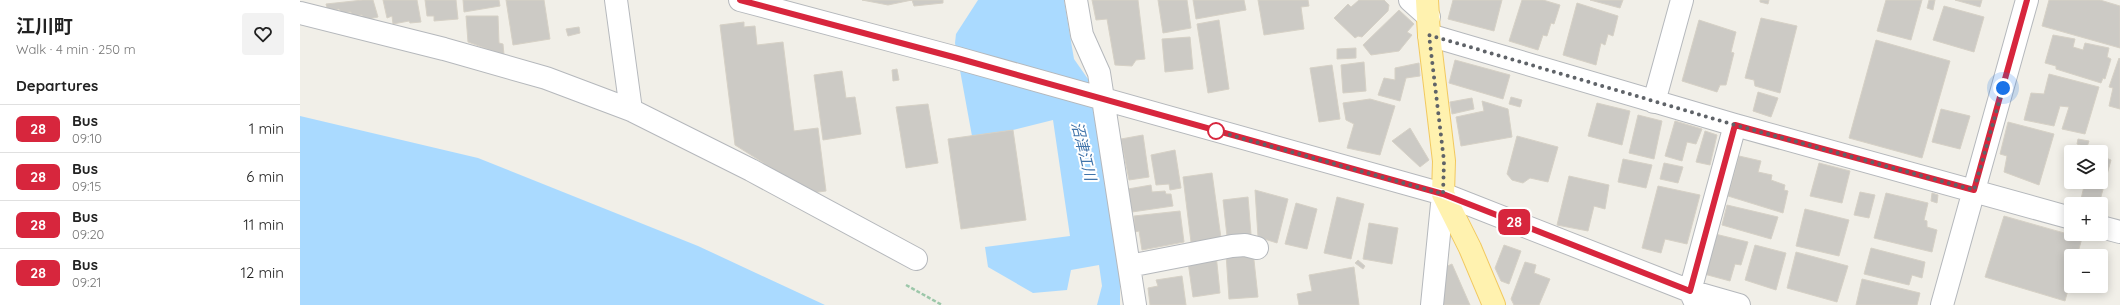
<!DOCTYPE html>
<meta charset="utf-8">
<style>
:root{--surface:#fff;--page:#f2f2f2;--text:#222;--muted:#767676;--line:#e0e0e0}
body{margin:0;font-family:Quicksand,"Noto Sans JP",sans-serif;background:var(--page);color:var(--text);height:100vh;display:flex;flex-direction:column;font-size:15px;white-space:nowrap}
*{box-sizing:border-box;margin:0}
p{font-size:13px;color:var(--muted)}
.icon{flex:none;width:22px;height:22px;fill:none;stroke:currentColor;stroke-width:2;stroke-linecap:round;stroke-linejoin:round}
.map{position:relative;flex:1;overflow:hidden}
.panel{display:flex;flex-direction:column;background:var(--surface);width:300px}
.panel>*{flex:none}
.badge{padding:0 8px;border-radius:6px;font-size:14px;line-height:26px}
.tools{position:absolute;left:1764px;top:145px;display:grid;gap:8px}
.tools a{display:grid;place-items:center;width:44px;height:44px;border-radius:4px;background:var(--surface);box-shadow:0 2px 10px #0003;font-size:20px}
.you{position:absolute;width:20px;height:20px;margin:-10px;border:3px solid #fff;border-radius:50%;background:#1a73e8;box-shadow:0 0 0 6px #1a73e833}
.map>.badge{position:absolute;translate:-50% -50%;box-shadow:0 0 0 2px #fff}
h2{padding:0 16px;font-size:15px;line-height:36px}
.round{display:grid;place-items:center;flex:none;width:42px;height:42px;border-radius:4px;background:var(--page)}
.headline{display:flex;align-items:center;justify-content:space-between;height:68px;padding:0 16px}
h1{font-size:19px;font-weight:700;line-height:30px}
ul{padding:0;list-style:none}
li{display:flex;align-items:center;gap:12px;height:48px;padding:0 16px;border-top:1px solid var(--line)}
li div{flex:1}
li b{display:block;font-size:15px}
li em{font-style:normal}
li .badge{min-width:44px;font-weight:700;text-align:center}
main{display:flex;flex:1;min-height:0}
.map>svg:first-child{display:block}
.water{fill:#aadaff}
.building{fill:#cccac5;stroke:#d6d1c6}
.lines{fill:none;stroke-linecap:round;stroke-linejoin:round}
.minor-casing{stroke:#b5b8bc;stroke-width:24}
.major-casing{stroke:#f2c960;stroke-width:24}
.path{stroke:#9cc7a9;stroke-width:2.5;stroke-dasharray:4 2;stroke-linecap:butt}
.minor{stroke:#fff;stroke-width:22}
.major{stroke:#fff2af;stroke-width:22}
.line-casing{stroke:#fff;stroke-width:9}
.line{stroke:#d7263d;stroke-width:6}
.walk{stroke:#5f6368;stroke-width:4;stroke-dasharray:0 7.2}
.stop-dot{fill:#fff;stroke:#d7263d;stroke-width:2}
.labels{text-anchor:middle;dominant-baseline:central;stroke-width:4;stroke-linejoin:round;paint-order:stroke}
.water-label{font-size:15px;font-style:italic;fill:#4174aa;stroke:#fff}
</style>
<main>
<section class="panel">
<div class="headline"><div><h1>江川町</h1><p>Walk · 4 min · 250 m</p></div><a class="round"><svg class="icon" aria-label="heart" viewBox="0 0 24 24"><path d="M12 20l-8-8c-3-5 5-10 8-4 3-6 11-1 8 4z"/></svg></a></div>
<h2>Departures</h2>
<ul>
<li><span class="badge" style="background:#d7263d;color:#fff">28</span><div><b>Bus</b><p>09:10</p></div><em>1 min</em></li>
<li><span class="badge" style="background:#d7263d;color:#fff">28</span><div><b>Bus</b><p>09:15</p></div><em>6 min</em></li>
<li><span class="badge" style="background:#d7263d;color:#fff">28</span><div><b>Bus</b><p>09:20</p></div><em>11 min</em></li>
<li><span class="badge" style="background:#d7263d;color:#fff">28</span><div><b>Bus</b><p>09:21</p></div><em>12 min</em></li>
</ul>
</section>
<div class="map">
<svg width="1820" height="305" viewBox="0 0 1820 305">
<rect width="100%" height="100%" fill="#f1efe8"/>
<path class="water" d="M678,0H764L774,59L788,79L797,124L820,279V305H797L802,286L799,265L771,270L767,290L733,293L688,267L685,247L770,236L753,120L713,130L672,136L655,43L656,34Z
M0,116L178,158L398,246L525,305H0Z"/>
<path class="building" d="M63,0H73L78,17L64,20L62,15L52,16L51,12L42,13L39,9L28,11L26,4Z
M83,0H117L121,22L110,23L109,21L93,24L92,16L87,18Z
M125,0H156L158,19L134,21V16H127Z
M163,0H199L200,6L164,12Z
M206,0H244L250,39L213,45Z
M562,0H643V3L614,6L612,0L588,5Z
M792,0H838L845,59L836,60L832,66L815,65L807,19L796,20Z
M858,0H887L891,28L863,33Z
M893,0H944L946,10L896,19Z
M958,0H1008L1009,6L1001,7L1004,29L964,35Z
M1059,0H1084L1089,5L1088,11L1062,37L1058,36L1055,38L1034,18L1048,4L1051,7Z
M1153,0H1202L1194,31L1148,19Z
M1222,0H1243L1260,5L1254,24L1251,23L1247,36L1243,35L1238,50L1209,41Z
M1290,0H1323L1320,8Z
M1460,0H1469L1468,4L1460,2Z
M1586,0H1622L1611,40L1577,31Z
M1629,0H1635L1633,10L1627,8Z
M1655,0H1682L1680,7Z
M1749,0H1800L1820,6V48L1742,26Z
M1277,3L1318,16L1313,36L1308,34L1305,45L1301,43L1296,65L1263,55Z
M1644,6L1684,17L1674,52L1633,40Z
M1099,10L1114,24L1107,32L1112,35L1099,51L1071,55L1063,45Z
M166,16H198L199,43L203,44L204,55L168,42Z
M1461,18L1497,26L1480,93L1455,86L1454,80L1445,78Z
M919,20L929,89L908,93L897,24Z
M1399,20L1436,32L1431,52L1434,53L1426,85H1420L1417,92L1382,81Z
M444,22V27L455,26L457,45L483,42L494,131L518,128L526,191L511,193L435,145L420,25Z
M279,27L280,33L268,36L266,29Z
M1753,35L1775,39L1773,47L1783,50L1785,43L1809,48L1807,57L1811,59L1805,79L1803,78L1801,83L1756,69V66L1745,63Z
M890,37L893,69L865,72L862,39Z
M1576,40L1650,61L1622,158L1549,138Z
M1056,48V58L1037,59V49Z
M1819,58L1820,59V109L1809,106L1813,88L1809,87Z
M1155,60L1210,75L1203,99L1149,83Z
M1064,62L1066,91L1043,93L1041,65Z
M1119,63L1120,76L1106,78L1100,101L1078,95L1084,78L1095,80V68Z
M1032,65L1040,119L1019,122L1010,68Z
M597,69L599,80L593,81L592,70Z
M542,71L546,98L555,97L561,134L523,140L514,75Z
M1749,74L1799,87L1785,134L1762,129L1769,107L1760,106L1754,126L1724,120L1731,93L1744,94Z
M1458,92L1478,98L1471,117L1453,111Z
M1211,97L1222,100L1220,107L1209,104Z
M1172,98L1174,109L1152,114L1150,102Z
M1070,99L1095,106L1080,155L1047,148L1054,124L1046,120L1043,103Z
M1182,101L1208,109L1212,137L1161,146L1156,117L1184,111Z
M1297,103L1330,111L1322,145L1288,136Z
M628,104L638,163L606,168L596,107Z
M1641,109L1670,116L1660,149L1632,142Z
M1338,115L1362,121L1354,159L1329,153Z
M1375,121L1402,129L1396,144L1387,142L1382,161L1365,156Z
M1708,122L1754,134L1739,185L1704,172L1707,156L1700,154Z
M1110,128L1129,160L1120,167L1092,141Z
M713,130L726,220L661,229L648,139Z
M1405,131L1417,135L1410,165L1396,162Z
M843,135L849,177L829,180L821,139Z
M1217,136L1258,147L1248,182L1230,178L1223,183L1212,180L1207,174Z
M1778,139L1789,141L1787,147L1777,144Z
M875,150L881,188L870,190L869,184L856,185L851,155Z
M1439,156L1461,161L1458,172L1472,175L1471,180L1485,185L1484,190L1488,191L1483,213L1428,196Z
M1801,156L1811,160L1799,204H1795L1781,199L1785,182H1801Z
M1323,159L1352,165L1346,188L1318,182Z
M1364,163L1383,167L1378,183L1360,179Z
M1519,163L1550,171L1542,203L1510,196Z
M912,173L921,238L891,242L883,177Z
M1269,176L1309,185L1305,209L1294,206L1288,231L1257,225Z
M851,185L852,192L865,191L866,194H871L873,206L832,212L828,189Z
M1358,186L1400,195L1387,244L1365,239L1361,253L1342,248Z
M955,190L988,199L977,243L958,237Z
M1560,192L1575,195L1569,218L1554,215Z
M1586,193L1628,203L1624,220L1627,221V227L1637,230L1632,252L1574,238Z
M1632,193L1638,195L1637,203L1631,201Z
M948,197L951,234L927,236L923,200Z
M1037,197L1064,204L1051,259L1024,253Z
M996,203L1017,209L1007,249L985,244Z
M1427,205L1478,217L1471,239L1422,225Z
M1505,209L1549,220L1539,256L1496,246Z
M880,211L884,242L842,250L839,231L835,232L834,216Z
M1704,216L1782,238L1777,256H1771V279L1765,301L1685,277Z
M1069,223L1098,228L1092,264L1063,259Z
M1415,234L1448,242L1441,265L1435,264L1430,281L1404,274Z
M1204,245L1221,251L1209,284L1201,281L1195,268Z
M1455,245L1486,253L1476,290L1445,280Z
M1571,248L1625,262L1622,278L1612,275L1609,285L1564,274Z
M953,251L958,297L929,299L926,254Z
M1496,252L1548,266L1537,302L1487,288Z
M916,254L920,293L893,297L888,262Z
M1058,260L1065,266L1063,269L1055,263Z
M1225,262L1236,265L1234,273L1250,279L1239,305H1214L1211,299Z
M1152,264L1170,305H1141L1143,268Z
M1054,267L1059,305H999L997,294L1012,291L1009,275Z
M882,276L886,305H850L848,288L858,286L856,280Z
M1562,279L1620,293L1617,305H1556Z"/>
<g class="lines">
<g class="minor-casing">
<path id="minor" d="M316,0L331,110
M440,0L657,58L1143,194L1390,291L1439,305
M776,0L782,35L799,73L835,305
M1110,0L1129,17
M0,13L144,49L246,78L331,110L451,170L616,259
M1129,35L1435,125L1771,218
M1354,102L1382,0
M1801,227L1820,232
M829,266L932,246L945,245L957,248
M1396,304L1390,291L1435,125
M1132,305L1143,194
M1642,305L1727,0"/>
</g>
<g class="major-casing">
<path id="major" d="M1127,0L1129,35L1144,161L1143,194L1170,248L1194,305"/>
</g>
<path class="path" d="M606,285L642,305"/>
<use href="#minor" class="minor"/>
<use href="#major" class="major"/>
</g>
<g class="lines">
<g class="line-casing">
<path id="line" d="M440,0L657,58L1143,194L1390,291L1435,125L1674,190L1727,0"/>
</g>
<use href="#line" class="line"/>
<path class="walk" d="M916,131L1143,194L1144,161L1129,35L1435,125L1674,190L1703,88"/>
</g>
<circle class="stop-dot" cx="916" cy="131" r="8"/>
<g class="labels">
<g class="water-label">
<text transform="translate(784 151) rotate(76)">沼津江川</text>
</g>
</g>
</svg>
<div class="tools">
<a><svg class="icon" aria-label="layers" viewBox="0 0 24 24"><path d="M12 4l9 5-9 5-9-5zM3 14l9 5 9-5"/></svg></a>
<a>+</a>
<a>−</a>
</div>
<div class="you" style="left:1703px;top:88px"></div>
<b class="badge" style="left:1214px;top:222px;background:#d7263d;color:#fff">28</b>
</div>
</main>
